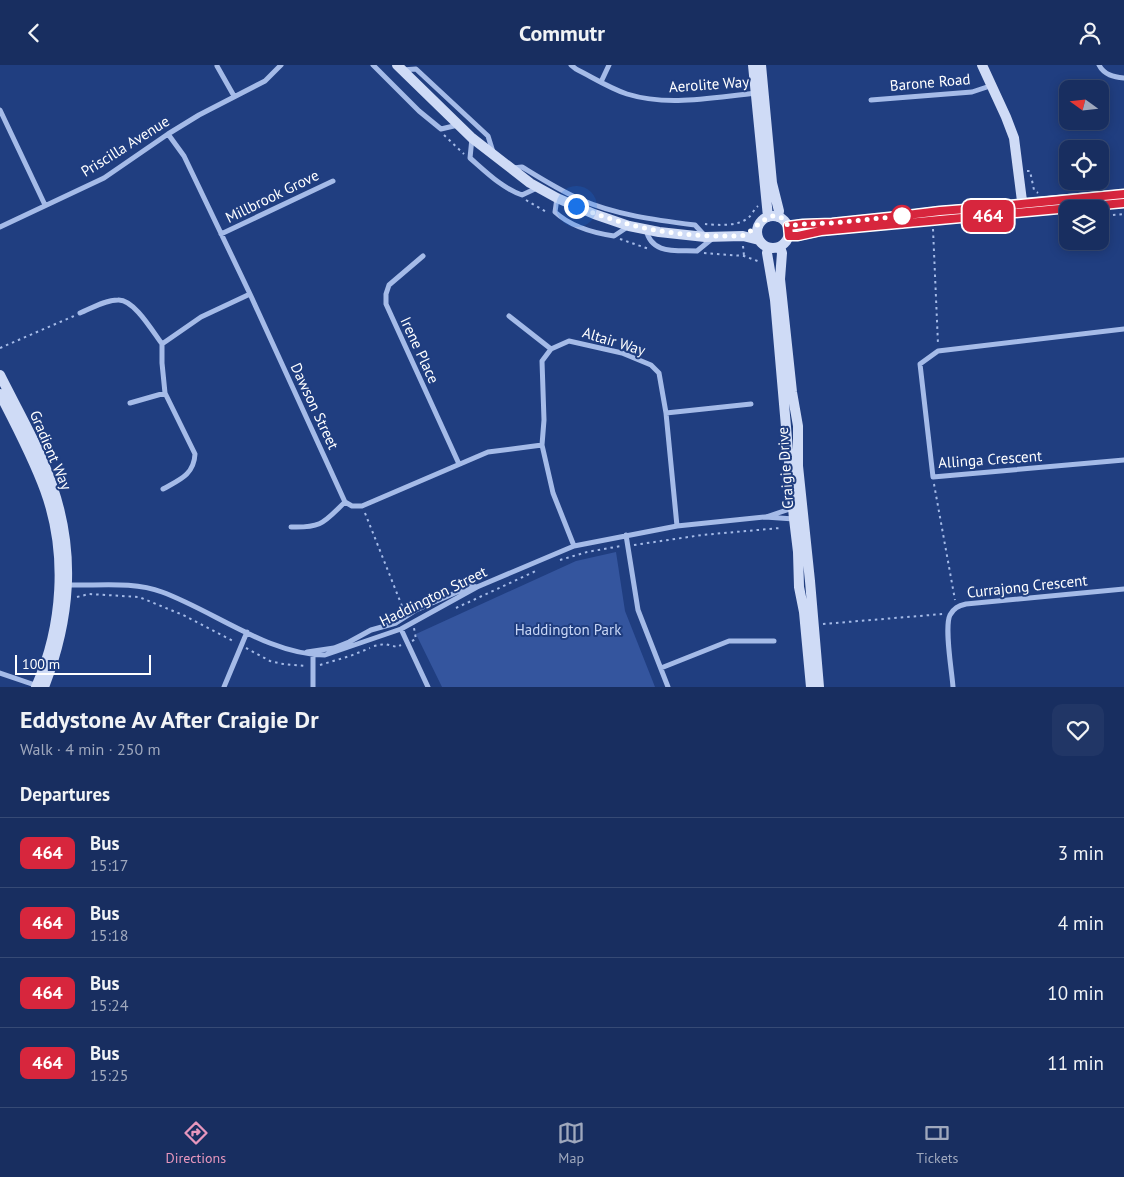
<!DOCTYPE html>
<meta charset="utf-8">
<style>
:root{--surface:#182e60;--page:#213666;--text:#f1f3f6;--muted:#9fa8bd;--line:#364a75;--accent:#e797bd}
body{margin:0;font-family:"PT Sans",sans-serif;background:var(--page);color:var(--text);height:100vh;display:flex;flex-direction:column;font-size:19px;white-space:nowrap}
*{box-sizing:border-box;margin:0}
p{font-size:16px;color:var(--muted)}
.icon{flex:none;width:28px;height:28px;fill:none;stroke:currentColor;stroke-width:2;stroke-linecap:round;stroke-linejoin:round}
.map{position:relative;height:622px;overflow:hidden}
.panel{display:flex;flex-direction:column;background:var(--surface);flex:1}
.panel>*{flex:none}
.badge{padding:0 10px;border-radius:8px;font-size:18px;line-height:32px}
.needle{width:32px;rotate:285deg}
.controls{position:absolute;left:1059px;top:15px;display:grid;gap:10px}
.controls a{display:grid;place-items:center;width:50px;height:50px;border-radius:10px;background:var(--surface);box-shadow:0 2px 12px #0003,0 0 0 1px var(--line);font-size:25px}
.scale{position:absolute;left:15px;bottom:12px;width:136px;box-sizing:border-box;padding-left:5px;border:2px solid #fff;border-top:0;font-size:14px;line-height:18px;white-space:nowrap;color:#fff;-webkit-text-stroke:4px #203e80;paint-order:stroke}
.you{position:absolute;width:25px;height:25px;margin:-12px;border:4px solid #fff;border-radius:50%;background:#1a73e8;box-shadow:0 0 0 8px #1a73e833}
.map>.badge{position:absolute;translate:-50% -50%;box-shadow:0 0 0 2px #fff}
h2{padding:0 20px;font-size:19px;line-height:45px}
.round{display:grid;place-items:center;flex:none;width:52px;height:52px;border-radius:10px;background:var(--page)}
.summary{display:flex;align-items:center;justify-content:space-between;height:85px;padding:0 20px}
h1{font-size:24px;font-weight:800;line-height:38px}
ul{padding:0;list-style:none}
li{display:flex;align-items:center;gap:15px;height:70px;padding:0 20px;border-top:1px solid var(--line)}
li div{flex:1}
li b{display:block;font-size:19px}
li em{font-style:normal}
li .badge{min-width:55px;font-weight:700;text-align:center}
header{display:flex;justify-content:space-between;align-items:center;height:65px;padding:0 20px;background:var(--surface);font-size:22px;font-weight:800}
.dock{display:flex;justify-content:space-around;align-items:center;height:70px;border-top:1px solid var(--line);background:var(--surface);font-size:14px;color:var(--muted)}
.dock a{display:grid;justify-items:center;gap:2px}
.dock .on{color:var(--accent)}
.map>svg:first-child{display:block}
.green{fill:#34559e}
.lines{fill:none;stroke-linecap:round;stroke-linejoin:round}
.path{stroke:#a5bbe8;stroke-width:2;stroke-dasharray:2.5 4;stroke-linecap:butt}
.street{stroke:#a5bbe8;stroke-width:5}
.secondary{stroke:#cfdbf6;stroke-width:10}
.line-casing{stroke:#fff;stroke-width:11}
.line{stroke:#d7263d;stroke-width:8}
.walk{stroke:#fff;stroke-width:5;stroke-dasharray:0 9}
.stop-dot{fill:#fff;stroke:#d7263d;stroke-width:2.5}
.labels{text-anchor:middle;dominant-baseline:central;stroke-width:4;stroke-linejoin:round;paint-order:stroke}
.street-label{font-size:15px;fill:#fff;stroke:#203e80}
.park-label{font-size:15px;fill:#c9d7f6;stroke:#203e80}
</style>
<header><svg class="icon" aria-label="back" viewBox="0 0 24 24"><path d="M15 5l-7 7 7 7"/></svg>Commutr<svg class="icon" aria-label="person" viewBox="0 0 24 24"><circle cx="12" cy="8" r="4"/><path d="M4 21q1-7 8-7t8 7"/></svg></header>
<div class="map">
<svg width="1124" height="622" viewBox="0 0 1124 622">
<rect width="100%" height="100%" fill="#203e80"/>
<path class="green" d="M616,487L625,546L655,622H442L416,569L576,496Z"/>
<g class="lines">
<path class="path" d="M444,70L464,89
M1027,106H1030L1034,125L1038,128
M526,135L548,148
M1100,151L1124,149
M705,159C717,160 737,162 748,153C752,150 754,144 758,141
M933,164L938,279
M620,174L649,184
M743,181L744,191
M704,188L744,191L760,197
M0,283L74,251
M934,419L955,535
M365,448L404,546
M634,480L702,470L780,463
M560,495L587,487L621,481
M77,532L89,529L139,532L183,550L235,577
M456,543L538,505
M823,559L943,549
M412,576L416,574L414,563
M374,581L385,579L397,582L401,580
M246,583L270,596L283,599L305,601
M320,600L350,591L370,583"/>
<path class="street" d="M373,0L419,46L441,64L458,60
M571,0L576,4C592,12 609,23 627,29C669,42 714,32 757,28
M1099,0C1104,10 1114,12 1124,13
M217,1L234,31
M402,5L416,4L488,71L493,87
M601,17L609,0
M871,35L972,27L990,21
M0,45L45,140
M168,69L184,91L250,229L345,437L352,441H362L488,387L542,380
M472,73L470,93C486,107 502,123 522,130L537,123
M513,103L522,102C540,113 559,125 579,134C616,150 655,155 695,160L705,171
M557,133L555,147C570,161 594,168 614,171L629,161
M0,162L104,113L168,69L199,50L265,16L281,0
M646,164C651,190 676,185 697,186L713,173
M221,169L333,116
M423,191L389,220L386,229V239L459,399
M80,248C92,243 105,235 118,235C134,234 153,267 162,279
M509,251L551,284
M1124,264L938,286L920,299L933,412L1124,395
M130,338L165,328
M666,348L751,339
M163,424C179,415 194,410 195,389L165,328L162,298V279L201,252L250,229
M766,452L793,443
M291,462C323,463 324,457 345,437
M626,470L638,545L668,622
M574,481L553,428L542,380L544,355L542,296L551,284L569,276L622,288L651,300L659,308L666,348L677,461
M67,520C98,521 133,516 162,527C214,546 269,590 325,590L401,564L477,522L574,481L677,461L765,452L794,454
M401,564L428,622
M307,587L334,583L349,577L371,565L396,558L416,545L471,521L477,522
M661,603L729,576H774
M0,608L38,621
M224,622L247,567
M313,622V590
M953,622C952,607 944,562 950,550C954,543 958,541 966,539L1124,524"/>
<path class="secondary" d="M397,0L472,73L530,118L557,133L594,149L629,161L659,167L705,172L743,171L759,175
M753,0L768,152
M761,0L772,118L779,146L778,152
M982,0L1006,52L1014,73L1023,144
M757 167a16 16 0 1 1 32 0a16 16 0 1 1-32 0Z
M788,161L803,159L832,158L899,151L940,146L991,142L1022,138L1124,129
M789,171H797L821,166L932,155L1124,138
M780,182L782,188L780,214L792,327L798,361V401L810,516L819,622
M768,183L767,188L775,235L794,454L798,487L799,522L804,547L811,622
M0,310C18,346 39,382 52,420C76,489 70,555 44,622
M0,329C16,360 33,392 45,425C68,488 63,562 36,622"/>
</g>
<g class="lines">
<g class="line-casing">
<path id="line" d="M1124,129L991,142L940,146L899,151L832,158L803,159L788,161L789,171H798L821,166L1124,138"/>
</g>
<use href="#line" class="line"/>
<path class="walk" d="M576,141C628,163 677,172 733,171C737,171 741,171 745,170C758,162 775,137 788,161L803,159L832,158L902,151"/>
</g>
<circle class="stop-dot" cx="902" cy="151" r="10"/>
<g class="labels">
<g class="street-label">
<text transform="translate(930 17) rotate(-5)">Barone Road</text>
<text transform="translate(709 19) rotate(-4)">Aerolite Way</text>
<text transform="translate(125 81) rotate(-32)">Priscilla Avenue</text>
<text transform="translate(272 131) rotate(-26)">Millbrook Grove</text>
<text transform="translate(614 276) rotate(17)">Altair Way</text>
<text transform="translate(420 285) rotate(65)">Irene Place</text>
<text transform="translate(315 341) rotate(65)">Dawson Street</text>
<text transform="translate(51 385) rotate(67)">Gradient Way</text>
<text transform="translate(990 394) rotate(-4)">Allinga Crescent</text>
<text transform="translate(785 403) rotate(-94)">Craigie Drive</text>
<text transform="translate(1027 521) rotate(-6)">Currajong Crescent</text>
<text transform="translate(433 531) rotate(-26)">Haddington Street</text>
</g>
<g class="park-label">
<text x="568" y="564">Haddington Park</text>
</g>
</g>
</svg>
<div class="controls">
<a><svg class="needle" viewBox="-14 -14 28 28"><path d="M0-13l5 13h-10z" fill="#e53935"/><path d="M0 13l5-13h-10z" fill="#9fa8bd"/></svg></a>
<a><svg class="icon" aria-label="locate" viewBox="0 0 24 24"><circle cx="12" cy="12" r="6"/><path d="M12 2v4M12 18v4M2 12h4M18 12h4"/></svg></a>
<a><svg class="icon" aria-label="layers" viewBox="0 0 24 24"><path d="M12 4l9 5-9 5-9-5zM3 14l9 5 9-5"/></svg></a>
</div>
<div class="scale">100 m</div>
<div class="you" style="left:576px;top:141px"></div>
<b class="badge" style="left:988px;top:151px;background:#d7263d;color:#fff">464</b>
</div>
<section class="panel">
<div class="summary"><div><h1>Eddystone Av After Craigie Dr</h1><p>Walk · 4 min · 250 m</p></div><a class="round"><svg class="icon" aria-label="heart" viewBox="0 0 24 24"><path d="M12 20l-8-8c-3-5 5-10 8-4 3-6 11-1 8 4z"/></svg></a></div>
<h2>Departures</h2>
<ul>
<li><span class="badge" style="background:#d7263d;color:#fff">464</span><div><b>Bus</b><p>15:17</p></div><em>3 min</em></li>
<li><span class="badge" style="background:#d7263d;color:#fff">464</span><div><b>Bus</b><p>15:18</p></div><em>4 min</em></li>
<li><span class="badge" style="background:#d7263d;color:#fff">464</span><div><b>Bus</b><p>15:24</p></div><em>10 min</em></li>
<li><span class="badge" style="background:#d7263d;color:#fff">464</span><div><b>Bus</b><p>15:25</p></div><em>11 min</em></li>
</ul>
</section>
<nav class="dock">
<a class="on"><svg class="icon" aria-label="directions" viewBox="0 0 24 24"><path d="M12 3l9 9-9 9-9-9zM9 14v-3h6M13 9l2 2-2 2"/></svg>Directions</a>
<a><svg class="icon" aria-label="map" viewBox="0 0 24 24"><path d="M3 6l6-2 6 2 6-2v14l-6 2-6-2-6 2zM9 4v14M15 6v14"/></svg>Map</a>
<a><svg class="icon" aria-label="tickets" viewBox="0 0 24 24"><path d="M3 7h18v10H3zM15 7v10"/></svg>Tickets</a>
</nav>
